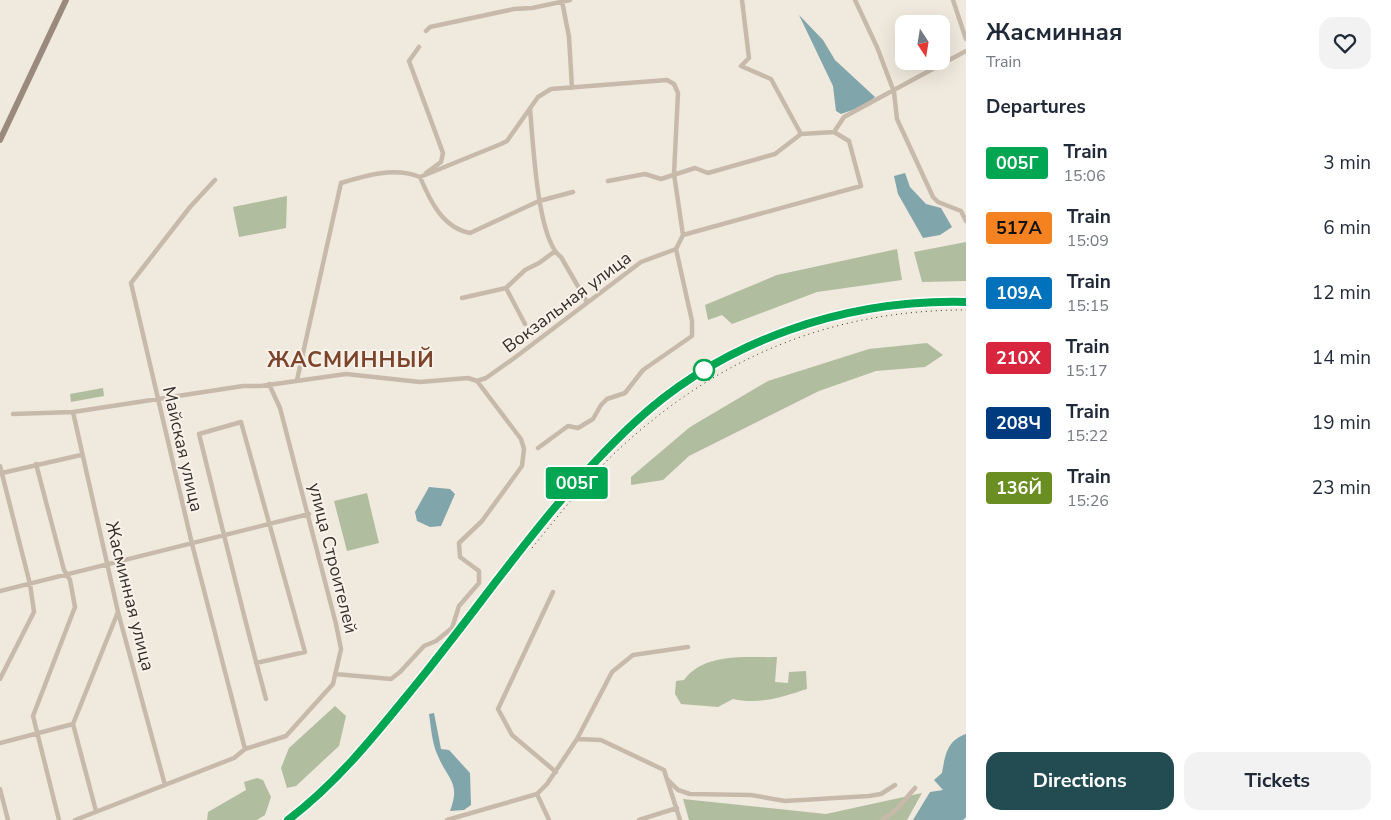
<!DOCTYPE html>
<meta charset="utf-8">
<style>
:root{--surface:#fff;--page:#f2f2f3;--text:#1f2937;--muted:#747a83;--accent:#234c52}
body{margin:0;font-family:"Nunito Sans",sans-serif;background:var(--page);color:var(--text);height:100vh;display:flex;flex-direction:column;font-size:19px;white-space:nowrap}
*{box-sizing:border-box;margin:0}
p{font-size:16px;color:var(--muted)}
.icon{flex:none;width:28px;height:28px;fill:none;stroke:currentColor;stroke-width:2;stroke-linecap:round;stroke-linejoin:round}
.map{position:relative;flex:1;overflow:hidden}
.panel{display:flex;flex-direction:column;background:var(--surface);width:425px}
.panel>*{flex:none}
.badge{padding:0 10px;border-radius:4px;font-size:18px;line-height:32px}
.needle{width:32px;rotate:168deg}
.buttons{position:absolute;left:895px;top:15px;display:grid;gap:10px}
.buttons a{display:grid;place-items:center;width:55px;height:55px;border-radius:10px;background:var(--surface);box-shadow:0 5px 20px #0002;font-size:25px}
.map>.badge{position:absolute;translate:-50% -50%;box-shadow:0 0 0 2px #fff}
h2{padding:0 20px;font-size:19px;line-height:45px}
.round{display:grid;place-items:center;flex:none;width:52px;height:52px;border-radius:15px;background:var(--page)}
.overview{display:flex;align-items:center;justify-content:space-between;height:85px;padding:0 20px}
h1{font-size:24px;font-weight:700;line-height:38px}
.cta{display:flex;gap:10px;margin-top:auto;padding:10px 20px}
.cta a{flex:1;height:58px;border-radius:15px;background:var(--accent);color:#fff;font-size:20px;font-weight:700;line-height:58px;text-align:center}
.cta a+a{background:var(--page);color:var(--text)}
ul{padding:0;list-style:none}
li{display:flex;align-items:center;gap:15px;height:65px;padding:0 20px}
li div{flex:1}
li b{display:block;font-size:19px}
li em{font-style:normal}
li .badge{min-width:55px;font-weight:700;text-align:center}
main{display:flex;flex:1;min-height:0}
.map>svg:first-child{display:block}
.green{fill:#b1bd9f}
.water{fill:#80a5aa}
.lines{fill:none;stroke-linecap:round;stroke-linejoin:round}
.street{stroke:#c7baab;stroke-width:4.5}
.secondary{stroke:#9a897d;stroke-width:6}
.rail{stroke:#352e29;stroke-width:1;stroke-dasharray:1 4;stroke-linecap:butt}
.line-casing{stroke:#fff;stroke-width:11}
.line{stroke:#00a651;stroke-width:8}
.stop-dot{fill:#fff;stroke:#00a651;stroke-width:2.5}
.labels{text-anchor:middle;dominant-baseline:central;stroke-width:4;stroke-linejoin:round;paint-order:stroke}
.street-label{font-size:18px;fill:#352e29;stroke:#f8f2ea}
.district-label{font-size:22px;font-weight:bold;letter-spacing:1px;fill:#7c442b;stroke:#f8f2ea}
</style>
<main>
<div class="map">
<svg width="966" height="820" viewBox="0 0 966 820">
<rect width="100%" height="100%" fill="#f0e9de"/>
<path class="green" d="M287,196L286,228L239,237L233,207Z
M966,242V281L922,282L914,252Z
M897,249L902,280L817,292L732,324L722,315L708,320L705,305L777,275Z
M927,343L943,355L925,367L876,371L819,391L689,456L663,480L631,485V477L690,427L768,381L869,349Z
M103,388L104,396L71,402L70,394Z
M367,493L379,543L347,551L334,501Z
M777,657L775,682L788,683L789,672L806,671L807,689C782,697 759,705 733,699L718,707L681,704L675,694L676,681L684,680C705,652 746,658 777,657Z
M335,706L346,716L339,746L296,786L287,788L281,768L289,748Z
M257,778L263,780L271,797L265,815L257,820H207L208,812L246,790L244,782Z
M922,793L907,820H689L683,799L826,814Z"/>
<path class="water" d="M799,15L823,40L835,60L875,97L864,106L841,114L836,111L833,86Z
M905,173L910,187L926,204L941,208L952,227L940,235L923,238L898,194L894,176Z
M429,487L450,489L455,494L441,526L430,527L417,521L415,512Z
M434,713L441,749L449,750L470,773L471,805L464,810L450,811C461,783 448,780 438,756C432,744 431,727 429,714Z
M966,734V817L963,820H913L930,792L943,790L934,780L942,773C945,756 947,740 966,734Z"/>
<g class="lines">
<path class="street" d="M742,0L749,58L741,66L771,79L801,134
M855,0L877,47L894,92L897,119L933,197L938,202L961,211L966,221
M953,0L966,39
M562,1L569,37L572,88
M426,31L430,27L514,9L532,8L570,0
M419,47L409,61L443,153L441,162L426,173
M530,109C533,140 537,241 561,257L587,302
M834,132L844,117L966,51
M420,177C430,201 443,228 470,233L539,201L573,192
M215,180L190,207L131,283L192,544L245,749
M608,181L645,174L661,179L695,168L708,173L775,154L801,134
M683,235L861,186L849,141L834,132L801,134
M506,288L525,324
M462,298L506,288L525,270L539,263L554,252
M297,380L341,183C367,175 394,167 420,177L501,144L507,141L538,97L551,89L667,80L674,84L678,93L674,174L683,235L676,249L692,321V336L643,370L625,393L607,399L601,405L593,419L578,428L568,426L538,448
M477,381L486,378L513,359L641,262L676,249
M73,412L118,612L165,785
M13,414L73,412L243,386H261L346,374L420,382L468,378L477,381
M36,464L64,570L70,580L75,607L33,716L59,820
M0,466L30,584L34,612L0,679
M2,473L81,455
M0,591L309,514
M553,592L498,709L512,735L556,772
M256,663L305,652L241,422L199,434C221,522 242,611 266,699
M335,674L391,679L400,672L424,646L436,641L452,628L459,606L479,583V571L460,557L459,543L482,521L522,466L524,449L521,439L477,381
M577,739L601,740L664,770L680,820
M0,743L73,724
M667,779L678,790L690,794L751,795L785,801L869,796L881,794L895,785
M0,789L8,820
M537,794L549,820
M96,811L73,724L118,612
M75,820L234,758L245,749L286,736L333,684L341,649L336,624L280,408L269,384
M447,820L537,794L547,784L577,739L612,672L633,655L688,647
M639,820L677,808
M882,820L897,809L915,788"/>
<path class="secondary" d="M0,140L66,0"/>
<path class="rail" d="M532,548C559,515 586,480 617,451C716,358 830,310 966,310
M288,820C340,781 379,730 419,681C489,594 552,499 634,423C723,340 845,299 966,302"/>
</g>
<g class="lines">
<g class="line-casing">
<path id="line" d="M288,820C337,783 375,735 414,687C486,599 550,501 634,423C723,340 846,299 966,302"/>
</g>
<use href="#line" class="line"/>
</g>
<circle class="stop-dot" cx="704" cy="370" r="10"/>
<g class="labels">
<g class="street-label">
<text transform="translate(567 302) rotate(-37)">Вокзальная улица</text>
<text transform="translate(183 449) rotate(77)">Майская улица</text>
<text transform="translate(333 558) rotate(76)">улица Строителей</text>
<text transform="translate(130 596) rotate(76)">Жасминная улица</text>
</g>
<g class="district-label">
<text x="351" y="360">ЖАСМИННЫЙ</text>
</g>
</g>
</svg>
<div class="buttons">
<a><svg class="needle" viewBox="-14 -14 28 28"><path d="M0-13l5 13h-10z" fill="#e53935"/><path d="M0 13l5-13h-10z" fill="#747a83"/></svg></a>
</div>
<b class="badge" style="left:577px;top:483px;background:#00a651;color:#fff">005Г</b>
</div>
<section class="panel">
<div class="overview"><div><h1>Жасминная</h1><p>Train</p></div><a class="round"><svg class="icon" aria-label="heart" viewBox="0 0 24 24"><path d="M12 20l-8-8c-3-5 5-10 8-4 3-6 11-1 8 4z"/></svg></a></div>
<h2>Departures</h2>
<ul>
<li><span class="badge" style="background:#00a651;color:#fff">005Г</span><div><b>Train</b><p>15:06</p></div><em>3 min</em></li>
<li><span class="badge" style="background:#f58220;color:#111">517А</span><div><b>Train</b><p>15:09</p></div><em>6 min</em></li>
<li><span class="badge" style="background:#0072bc;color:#fff">109А</span><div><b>Train</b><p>15:15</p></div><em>12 min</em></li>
<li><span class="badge" style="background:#d7263d;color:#fff">210Х</span><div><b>Train</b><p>15:17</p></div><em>14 min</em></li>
<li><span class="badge" style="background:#003b80;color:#fff">208Ч</span><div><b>Train</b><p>15:22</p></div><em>19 min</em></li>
<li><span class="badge" style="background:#6b8e23;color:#fff">136Й</span><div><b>Train</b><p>15:26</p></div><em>23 min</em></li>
</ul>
<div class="cta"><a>Directions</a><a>Tickets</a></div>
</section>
</main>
